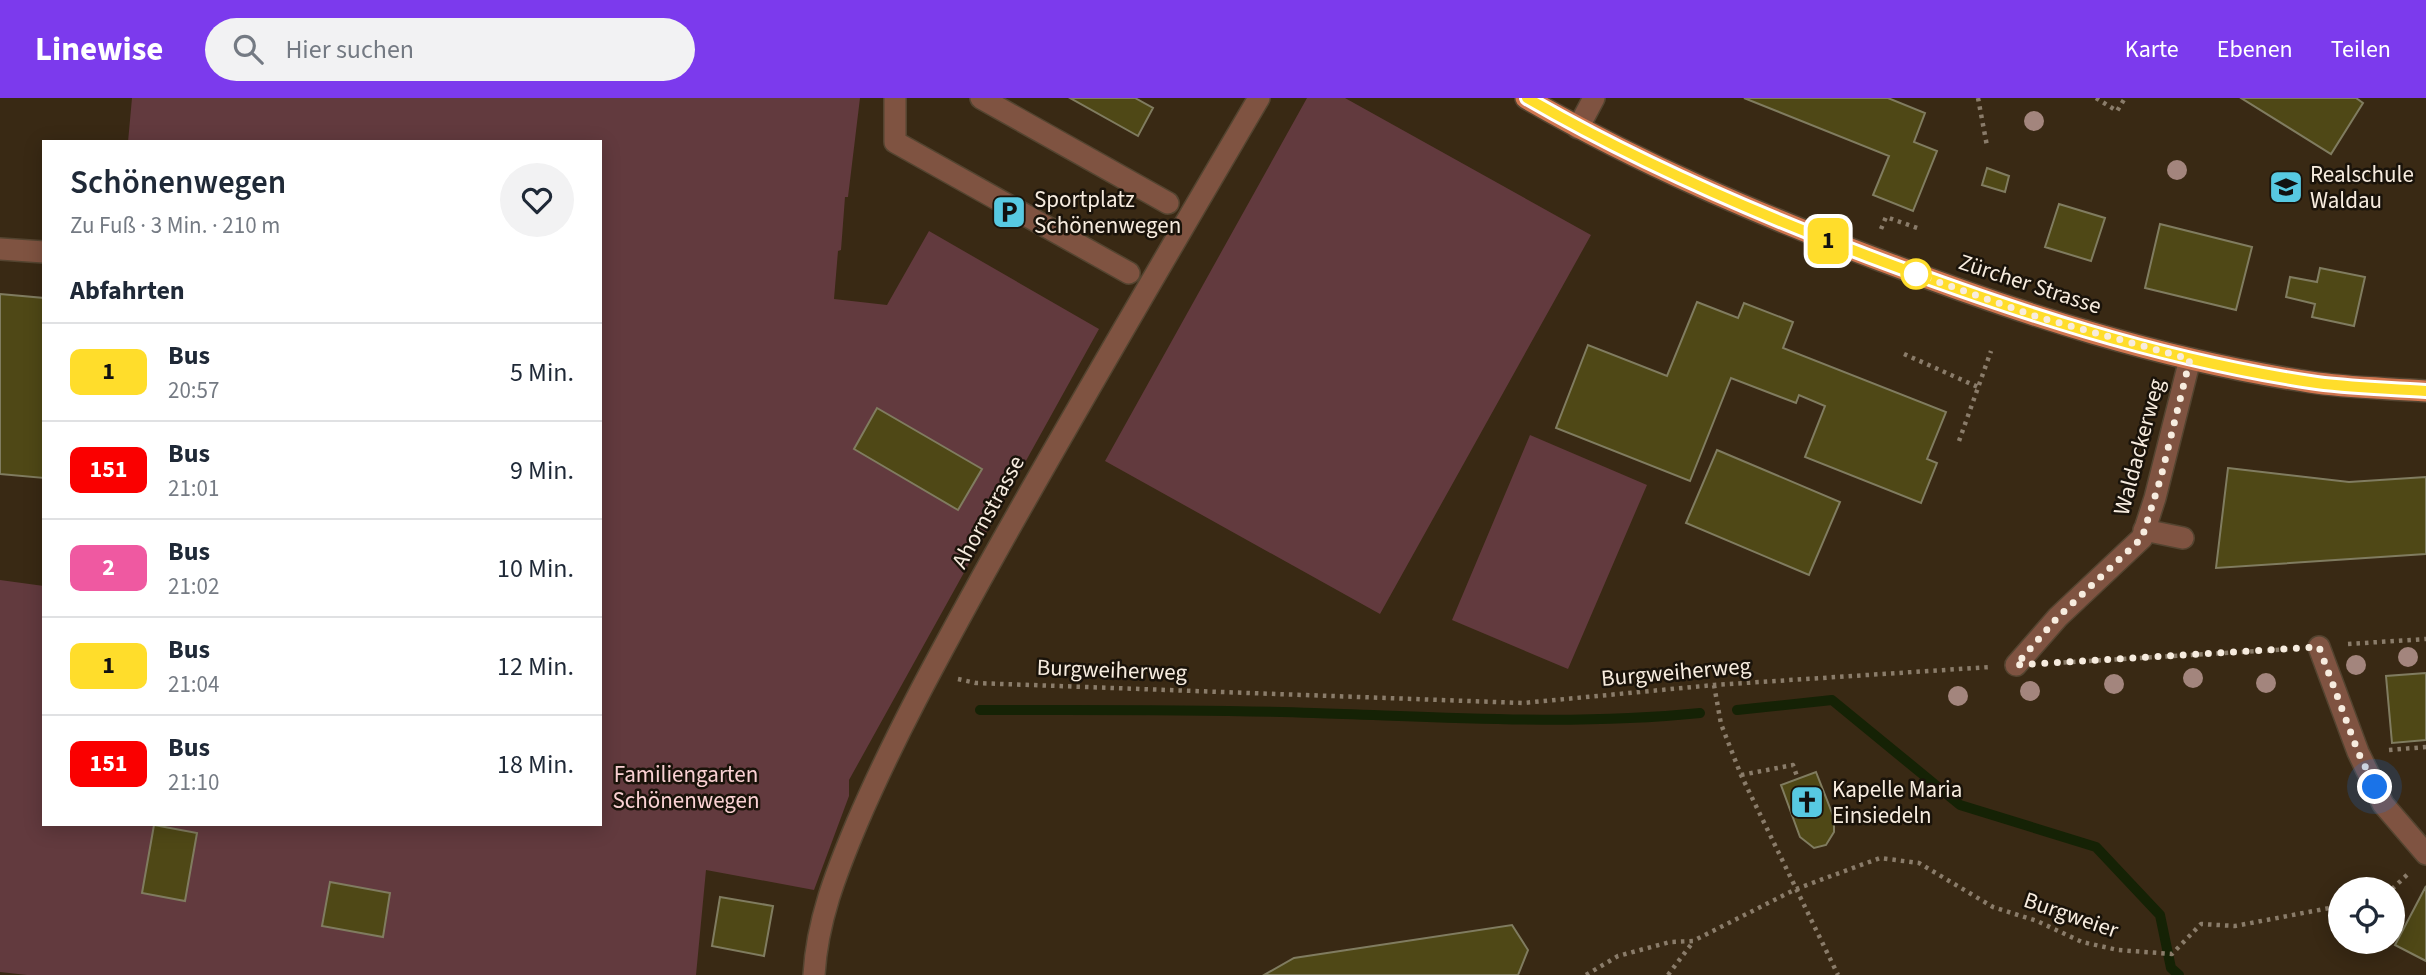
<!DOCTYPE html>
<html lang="de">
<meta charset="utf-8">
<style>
:root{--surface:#fff;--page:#f2f2f3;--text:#1f2937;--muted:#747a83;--line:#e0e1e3;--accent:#7c3aed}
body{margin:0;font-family:"Source Sans 3",sans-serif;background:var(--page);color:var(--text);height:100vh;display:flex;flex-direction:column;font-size:26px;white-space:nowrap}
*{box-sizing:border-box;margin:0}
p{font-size:23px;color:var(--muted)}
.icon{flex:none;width:38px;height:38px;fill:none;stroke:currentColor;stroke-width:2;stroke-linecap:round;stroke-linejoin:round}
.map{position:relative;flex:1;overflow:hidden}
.details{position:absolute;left:42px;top:42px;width:560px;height:686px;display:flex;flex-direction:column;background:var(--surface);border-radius:0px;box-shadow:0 4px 18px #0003}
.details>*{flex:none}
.badge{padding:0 14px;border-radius:10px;font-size:24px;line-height:46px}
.buttons{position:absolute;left:2328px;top:779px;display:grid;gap:14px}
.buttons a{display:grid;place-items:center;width:77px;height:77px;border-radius:50%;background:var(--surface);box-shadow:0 4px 18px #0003;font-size:35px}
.you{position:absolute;width:35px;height:35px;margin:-18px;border:5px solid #fff;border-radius:50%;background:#1a73e8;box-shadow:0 0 0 10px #1a73e833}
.map>.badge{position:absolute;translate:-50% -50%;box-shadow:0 0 0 4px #fff}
h2{padding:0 28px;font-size:26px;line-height:63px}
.round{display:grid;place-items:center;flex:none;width:74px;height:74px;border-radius:37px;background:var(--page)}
.head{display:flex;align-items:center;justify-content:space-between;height:119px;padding:0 28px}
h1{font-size:33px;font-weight:600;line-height:52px}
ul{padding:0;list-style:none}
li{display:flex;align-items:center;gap:21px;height:98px;padding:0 28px;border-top:2px solid var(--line)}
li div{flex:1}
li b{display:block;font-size:26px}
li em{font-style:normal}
li .badge{min-width:77px;font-weight:700;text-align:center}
header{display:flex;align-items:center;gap:42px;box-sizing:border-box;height:98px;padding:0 35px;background:var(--accent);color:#fff}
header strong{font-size:33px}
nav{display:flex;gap:38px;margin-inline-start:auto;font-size:24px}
.search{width:490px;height:63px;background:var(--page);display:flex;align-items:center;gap:18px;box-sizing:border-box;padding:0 24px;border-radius:38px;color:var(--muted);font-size:26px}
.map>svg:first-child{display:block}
.green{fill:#623a3e}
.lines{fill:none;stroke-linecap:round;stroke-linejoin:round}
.stream{stroke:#152205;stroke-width:10}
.building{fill:#4f4816;stroke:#807c60;stroke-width:2}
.minor-casing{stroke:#544430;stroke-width:24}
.major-casing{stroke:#544430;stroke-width:24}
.path{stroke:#8a7c6a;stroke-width:4.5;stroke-dasharray:3.5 5;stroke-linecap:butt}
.minor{stroke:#7f5341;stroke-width:21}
.major{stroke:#d07650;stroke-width:21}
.tree{fill:#a3857d}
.line-casing{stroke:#fff;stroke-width:16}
.line{stroke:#ffdd2b;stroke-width:10}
.walk{stroke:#f7ecdf;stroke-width:7;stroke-dasharray:0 12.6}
.stop-dot{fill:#fff;stroke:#ffdd2b;stroke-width:3.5}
.labels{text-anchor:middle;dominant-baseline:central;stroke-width:5;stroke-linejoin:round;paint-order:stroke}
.poi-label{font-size:23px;fill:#f7ecdf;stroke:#1a130a;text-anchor:start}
.street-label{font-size:23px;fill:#f7ecdf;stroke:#1a130a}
.park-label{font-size:23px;fill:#fad1d3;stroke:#1a130a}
</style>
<header>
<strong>Linewise</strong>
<div class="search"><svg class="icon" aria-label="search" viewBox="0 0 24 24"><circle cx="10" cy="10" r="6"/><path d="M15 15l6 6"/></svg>Hier suchen</div>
<nav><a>Karte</a><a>Ebenen</a><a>Teilen</a></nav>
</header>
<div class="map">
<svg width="2426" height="877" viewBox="0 0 2426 877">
<rect width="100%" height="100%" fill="#392914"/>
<path class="green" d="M132,0H860L848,99H845L841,152L838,153L834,201L887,207L929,133L1099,231L849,682V698L814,792L706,772L696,877H27L0,874V482L44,488V726H600V44H128Z
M1307,0H1345L1591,137L1380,516L1105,363Z
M1530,337L1647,387L1568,571L1452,522Z"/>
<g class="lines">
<path class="stream" d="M980,612C1091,612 1203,611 1314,615C1442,619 1572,628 1700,615
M1737,612L1832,602L1960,707L2096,749L2160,817L2171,870L2179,877"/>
</g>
<path class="building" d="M1070,0H1135L1153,10L1138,38Z
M1744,0H1888L1925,15L1914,44L1937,53L1913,113L1873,97L1889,58Z
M2241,0H2356L2363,5L2331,56Z
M1987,70L2009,78L2005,94L1982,87Z
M2059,106L2105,120L2091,163L2045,149Z
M2160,126L2252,149L2236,212L2145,190Z
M2320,170L2365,179L2354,228L2312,219L2315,206L2286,199L2290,179L2317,184Z
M0,196L44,200V380L0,376Z
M1697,204L1738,220L1744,205L1793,224L1783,250L1946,314L1927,361L1937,365L1921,405L1805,359L1825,308L1799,297L1796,305L1731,280L1690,383L1556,330L1588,247L1667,278Z
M877,310L982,371L958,412L854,351Z
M1717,352L1840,404L1809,477L1686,425Z
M2228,370L2349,384L2426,379V456L2216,470Z
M2426,575V642L2392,645L2386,578Z
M1816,674L1834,720V734L1826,747L1814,750L1800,739L1781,687Z
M154,727L197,735L185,803L142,795Z
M330,784L390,795L383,839L322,828Z
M2426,788V863L2395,847Z
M720,799L773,808L764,858L712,848Z
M1512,827L1528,852L1518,877H1264L1294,860Z"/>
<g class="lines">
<g class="minor-casing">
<path id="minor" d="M895,0V44L1129,175
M981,0L1168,105
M1578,30L1594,0
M0,151L44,154
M2144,432L2183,440
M2319,549L2358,654L2383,706L2426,756
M2016,567L2058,519L2142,440L2155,400L2190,261
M814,877C817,823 836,775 857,725C893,641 937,561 981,481C1071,319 1165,160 1259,0"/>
</g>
<g class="major-casing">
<path id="major" d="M1526,0C1640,66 1760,117 1882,163C2021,216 2163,262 2310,284C2348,290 2388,290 2426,293"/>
</g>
<path class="path" d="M1978,0L1987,48
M2096,0L2117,13L2125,0
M1881,131L1886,119L1920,131
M1904,256L1978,289
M1959,343L1991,253
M2348,546L2426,541
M2055,565L2291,551
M958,581L976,585L1523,605L1714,587L1990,569
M1714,587L1721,626L1741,677L1838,877
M2389,652L2426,649
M1741,677L1793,667L1798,681
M2392,791L2408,776
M1586,877L1618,858L1670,844L1693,843L1796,791L1880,760L1919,765L1993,809L2037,823L2082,844L2118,852L2172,856L2201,826L2235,828L2340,808
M1668,877L1693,844"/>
<use href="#minor" class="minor"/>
<use href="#major" class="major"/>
</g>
<g class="tree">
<circle cx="2034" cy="23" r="10"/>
<circle cx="2177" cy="72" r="10"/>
<circle cx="2408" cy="559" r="10"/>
<circle cx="2356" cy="567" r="10"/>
<circle cx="2193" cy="580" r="10"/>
<circle cx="2266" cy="585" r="10"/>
<circle cx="2114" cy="586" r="10"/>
<circle cx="2030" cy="593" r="10"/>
<circle cx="1958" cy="598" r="10"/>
</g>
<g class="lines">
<g class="line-casing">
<path id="line" d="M1527,0C1635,63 1750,113 1868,158C2011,212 2158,261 2310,284C2348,290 2388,290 2426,293"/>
</g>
<use href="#line" class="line"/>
<path class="walk" d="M1916,176L2038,219L2190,261L2161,379L2142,440L2058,519L2016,567L2319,549L2358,654L2375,689"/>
</g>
<defs>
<g id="school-square" transform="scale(1.75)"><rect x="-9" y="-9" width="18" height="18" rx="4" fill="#57c9e2" stroke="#1a130a"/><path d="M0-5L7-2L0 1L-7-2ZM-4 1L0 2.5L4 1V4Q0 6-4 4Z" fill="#111"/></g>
<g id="parking-square" transform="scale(1.75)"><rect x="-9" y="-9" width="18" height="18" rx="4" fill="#57c9e2" stroke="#1a130a"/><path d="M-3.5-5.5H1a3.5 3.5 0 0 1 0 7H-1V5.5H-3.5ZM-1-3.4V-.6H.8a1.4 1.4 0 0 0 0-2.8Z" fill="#111"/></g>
<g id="church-square" transform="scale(1.75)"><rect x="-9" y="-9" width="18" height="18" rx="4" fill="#57c9e2" stroke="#1a130a"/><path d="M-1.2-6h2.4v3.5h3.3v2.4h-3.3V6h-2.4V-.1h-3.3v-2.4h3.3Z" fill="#111"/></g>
</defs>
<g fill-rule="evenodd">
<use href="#school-square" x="2286" y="89"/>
<use href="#parking-square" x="1009" y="114"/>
<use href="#church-square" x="1807" y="704"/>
</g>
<circle class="stop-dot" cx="1916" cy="176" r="14"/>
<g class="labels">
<g class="poi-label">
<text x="2310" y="76">Realschule<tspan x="2310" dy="26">Waldau</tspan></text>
<text x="1034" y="101">Sportplatz<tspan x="1034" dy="26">Schönenwegen</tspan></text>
<text x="1832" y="691">Kapelle Maria<tspan x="1832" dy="26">Einsiedeln</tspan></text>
</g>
<g class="street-label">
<text transform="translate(2030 186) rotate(18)">Zürcher Strasse</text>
<text transform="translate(2139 349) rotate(-75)">Waldackerweg</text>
<text transform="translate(988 414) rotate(-61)">Ahornstrasse</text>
<text transform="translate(1112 572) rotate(2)">Burgweiherweg</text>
<text transform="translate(1676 574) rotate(-5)">Burgweiherweg</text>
<text transform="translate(2071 817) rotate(19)">Burgweier</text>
</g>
<g class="park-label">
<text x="686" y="676">Familiengarten<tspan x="686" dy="26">Schönenwegen</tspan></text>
</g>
</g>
</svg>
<div class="buttons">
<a><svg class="icon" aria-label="locate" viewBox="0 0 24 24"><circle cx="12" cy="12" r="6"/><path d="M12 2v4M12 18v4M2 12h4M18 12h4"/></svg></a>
</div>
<div class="you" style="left:2375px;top:689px"></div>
<b class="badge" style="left:1828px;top:143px;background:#ffdd2b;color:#111">1</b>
<section class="details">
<div class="head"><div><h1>Schönenwegen</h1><p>Zu Fuß · 3 Min. · 210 m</p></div><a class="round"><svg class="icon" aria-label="heart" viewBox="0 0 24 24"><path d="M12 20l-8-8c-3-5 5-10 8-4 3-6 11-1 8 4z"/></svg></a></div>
<h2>Abfahrten</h2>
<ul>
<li><span class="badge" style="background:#ffdd2b;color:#111">1</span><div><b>Bus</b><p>20:57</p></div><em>5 Min.</em></li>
<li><span class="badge" style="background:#fa0000;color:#fff">151</span><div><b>Bus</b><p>21:01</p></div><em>9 Min.</em></li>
<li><span class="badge" style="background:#ef59a1;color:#fff">2</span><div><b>Bus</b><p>21:02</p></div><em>10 Min.</em></li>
<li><span class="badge" style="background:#ffdd2b;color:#111">1</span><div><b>Bus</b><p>21:04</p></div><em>12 Min.</em></li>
<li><span class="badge" style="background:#fa0000;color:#fff">151</span><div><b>Bus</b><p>21:10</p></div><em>18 Min.</em></li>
</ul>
</section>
</div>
